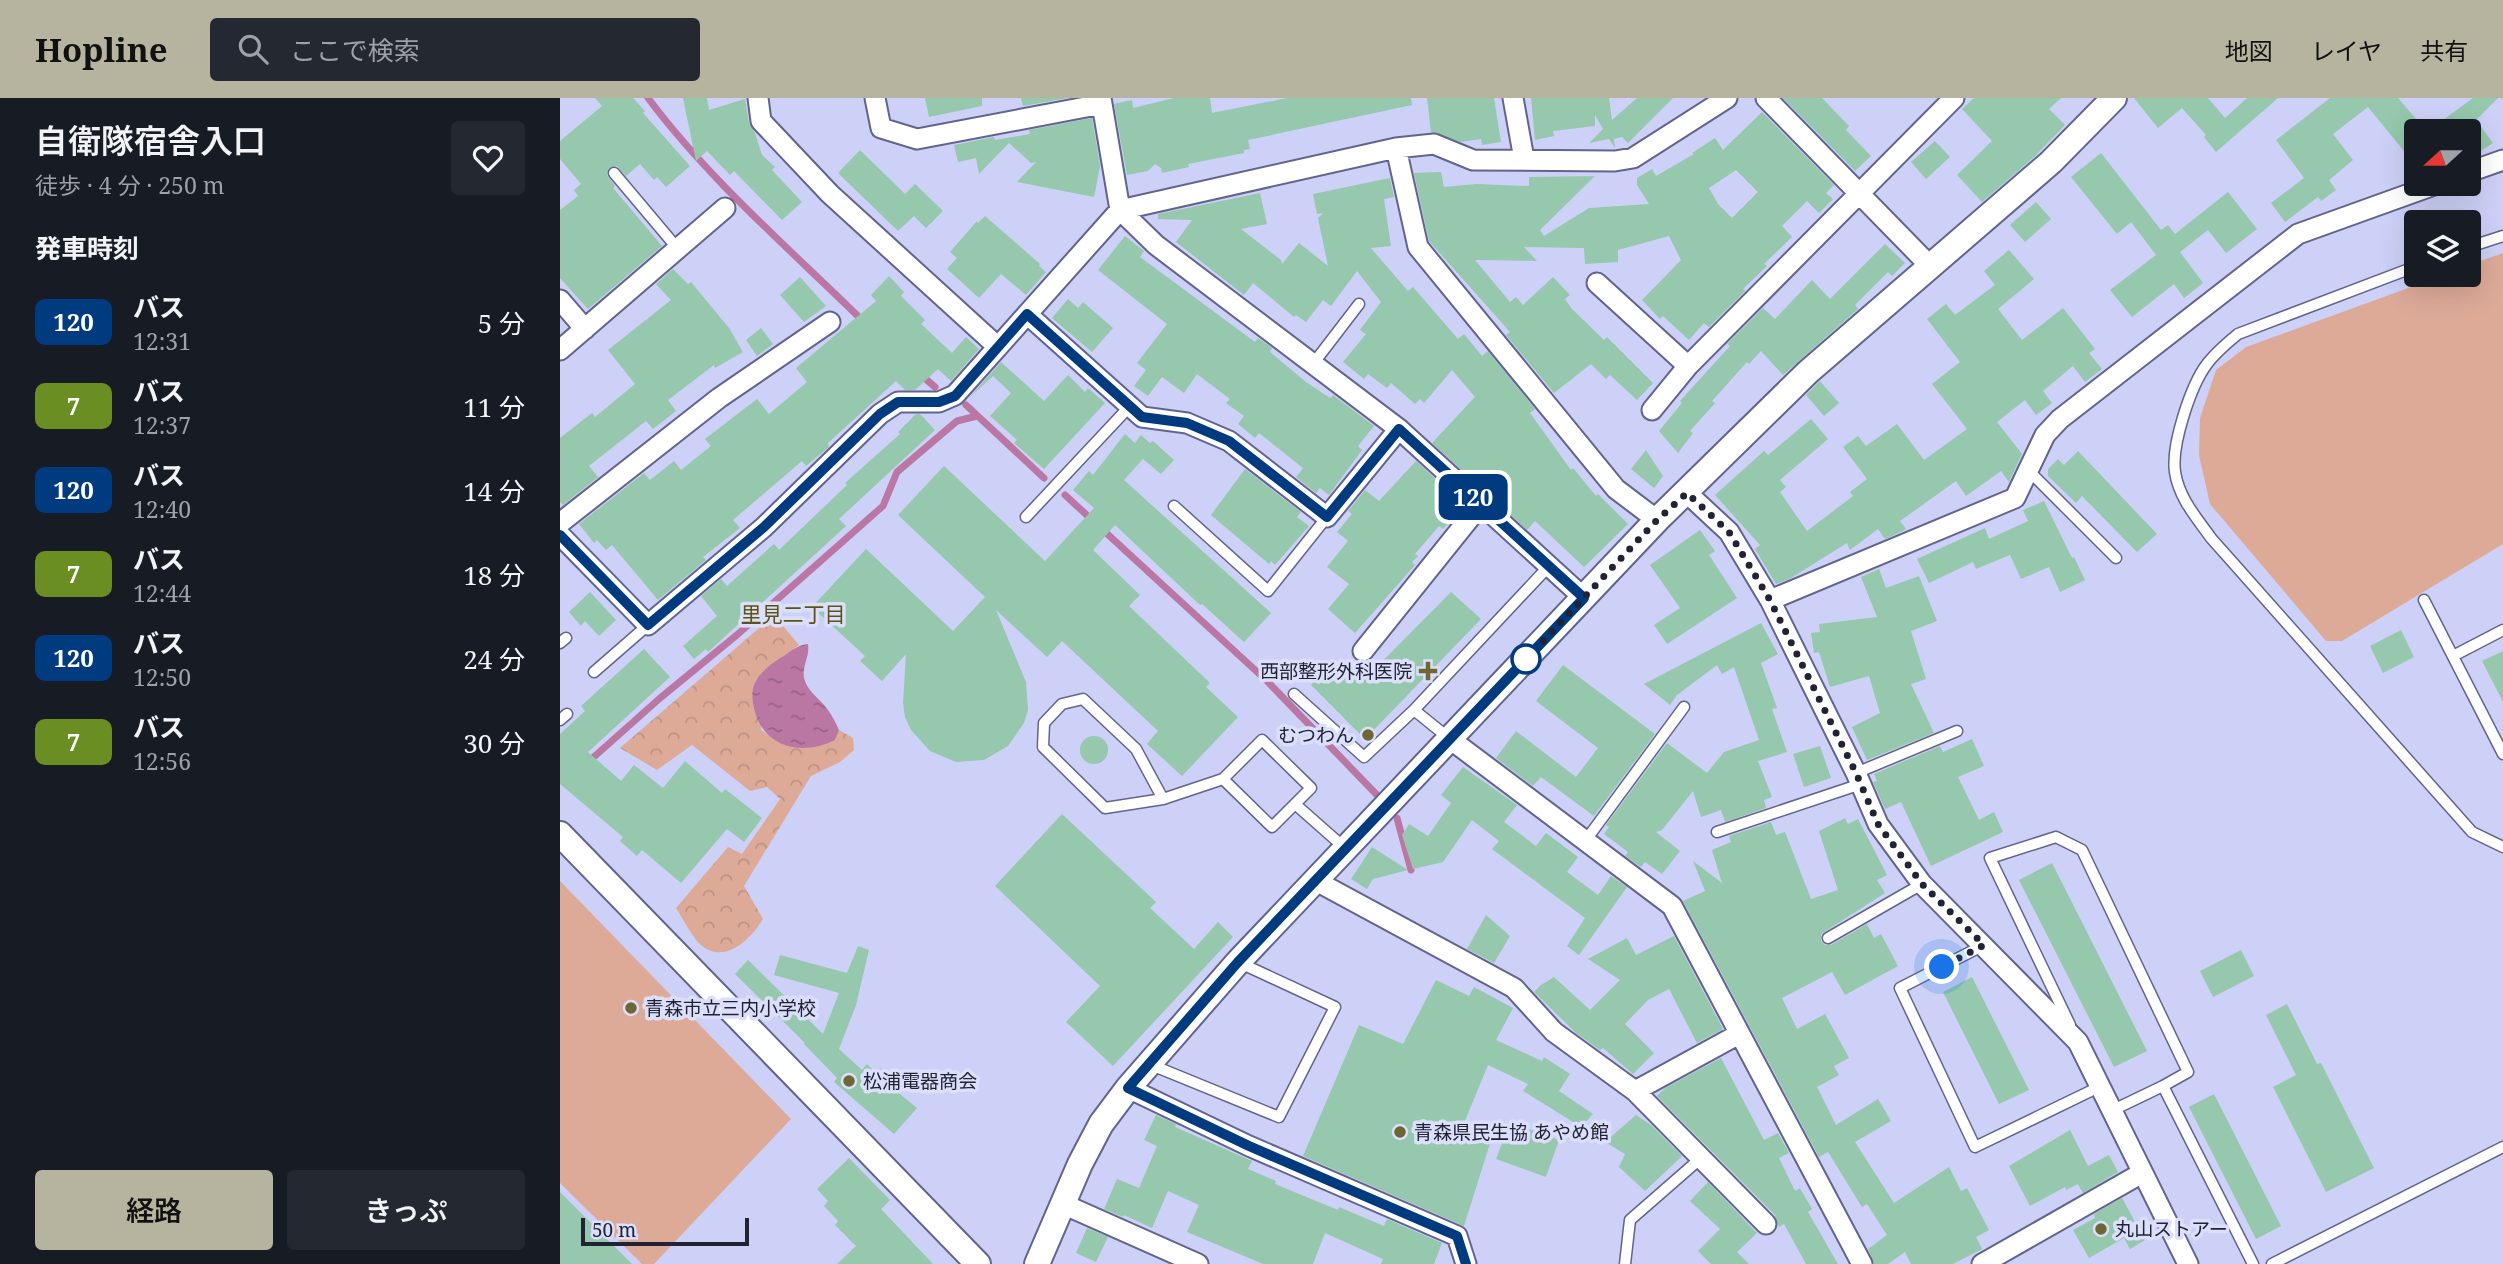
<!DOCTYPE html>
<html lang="ja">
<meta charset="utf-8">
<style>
:root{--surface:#171b24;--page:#242831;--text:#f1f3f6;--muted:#9ea1a6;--accent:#b6b49e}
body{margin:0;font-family:"Noto Serif","Noto Sans JP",serif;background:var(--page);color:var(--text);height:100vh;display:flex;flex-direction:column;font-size:26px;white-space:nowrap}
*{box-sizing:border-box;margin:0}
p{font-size:23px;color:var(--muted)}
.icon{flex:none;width:38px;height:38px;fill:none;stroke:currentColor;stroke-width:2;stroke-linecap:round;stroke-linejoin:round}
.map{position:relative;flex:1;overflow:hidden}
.side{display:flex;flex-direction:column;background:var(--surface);width:560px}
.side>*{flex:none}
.badge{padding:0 14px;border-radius:10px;font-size:24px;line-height:46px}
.needle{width:46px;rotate:249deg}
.fabs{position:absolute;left:1844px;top:21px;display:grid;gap:14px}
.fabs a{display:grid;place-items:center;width:77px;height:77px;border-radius:7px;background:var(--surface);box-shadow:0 7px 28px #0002;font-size:35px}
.scale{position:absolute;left:21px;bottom:18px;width:168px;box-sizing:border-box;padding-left:7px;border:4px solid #212334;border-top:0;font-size:19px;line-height:24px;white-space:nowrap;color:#212334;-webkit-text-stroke:5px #dbdffb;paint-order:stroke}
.you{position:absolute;width:35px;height:35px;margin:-18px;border:5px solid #fff;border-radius:50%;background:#1a73e8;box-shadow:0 0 0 10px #1a73e833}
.map>.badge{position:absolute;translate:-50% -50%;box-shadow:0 0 0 4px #fff}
h2{padding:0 35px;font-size:26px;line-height:63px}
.round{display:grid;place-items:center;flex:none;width:74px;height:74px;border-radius:7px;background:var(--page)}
.head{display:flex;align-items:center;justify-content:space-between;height:119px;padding:0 35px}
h1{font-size:33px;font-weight:600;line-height:52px}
.cta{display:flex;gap:14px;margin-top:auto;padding:14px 35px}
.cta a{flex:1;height:80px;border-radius:7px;background:var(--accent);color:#111;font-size:28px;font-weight:600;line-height:80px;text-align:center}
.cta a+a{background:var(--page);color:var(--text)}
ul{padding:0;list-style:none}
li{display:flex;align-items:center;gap:21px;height:84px;padding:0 35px}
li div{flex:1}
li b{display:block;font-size:26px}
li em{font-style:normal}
li .badge{min-width:77px;font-weight:700;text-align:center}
header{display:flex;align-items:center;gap:42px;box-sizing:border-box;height:98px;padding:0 35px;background:var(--accent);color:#111}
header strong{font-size:33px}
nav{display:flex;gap:38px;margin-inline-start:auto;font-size:24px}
.search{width:490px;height:63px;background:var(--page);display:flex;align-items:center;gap:18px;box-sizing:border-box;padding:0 24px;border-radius:7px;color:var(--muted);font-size:26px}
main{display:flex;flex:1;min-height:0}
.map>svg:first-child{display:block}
.forest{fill:url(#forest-crowns)}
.pitch{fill:#ddaa98}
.water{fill:url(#water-ripples)}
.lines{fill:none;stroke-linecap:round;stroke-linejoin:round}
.stream{stroke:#bb77a4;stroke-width:7}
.building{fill:#95c8ac;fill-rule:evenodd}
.service-casing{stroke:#61648e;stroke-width:13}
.minor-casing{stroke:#61648e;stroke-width:23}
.tertiary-casing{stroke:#61648e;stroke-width:28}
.service{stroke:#fff;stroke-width:10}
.minor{stroke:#fff;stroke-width:19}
.tertiary{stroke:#fff;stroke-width:24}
.line-casing{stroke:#fff;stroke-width:16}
.line{stroke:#003b80;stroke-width:10}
.walk{stroke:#212334;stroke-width:7;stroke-dasharray:0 12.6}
.stop-dot{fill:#fff;stroke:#003b80;stroke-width:3.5}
.poi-dot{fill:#6e6633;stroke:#dbdffb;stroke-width:2.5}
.labels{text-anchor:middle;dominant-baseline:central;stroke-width:7;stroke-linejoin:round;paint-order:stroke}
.poi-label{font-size:19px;fill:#212334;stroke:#dbdffb;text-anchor:start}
.neighbourhood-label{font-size:21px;fill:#5c5316;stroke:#dbdffb}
</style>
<header>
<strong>Hopline</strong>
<div class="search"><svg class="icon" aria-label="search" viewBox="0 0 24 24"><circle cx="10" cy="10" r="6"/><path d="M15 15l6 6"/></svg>ここで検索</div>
<nav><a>地図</a><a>レイヤ</a><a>共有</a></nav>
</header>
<main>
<section class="side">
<div class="head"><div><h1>自衛隊宿舎入口</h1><p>徒歩 · 4 分 · 250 m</p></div><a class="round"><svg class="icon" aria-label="heart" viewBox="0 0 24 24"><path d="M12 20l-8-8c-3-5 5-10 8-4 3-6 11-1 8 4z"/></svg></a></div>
<h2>発車時刻</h2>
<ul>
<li><span class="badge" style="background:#003b80;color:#fff">120</span><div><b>バス</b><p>12:31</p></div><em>5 分</em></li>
<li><span class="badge" style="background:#6b8e23;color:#fff">7</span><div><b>バス</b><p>12:37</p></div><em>11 分</em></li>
<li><span class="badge" style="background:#003b80;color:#fff">120</span><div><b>バス</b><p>12:40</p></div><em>14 分</em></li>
<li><span class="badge" style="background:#6b8e23;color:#fff">7</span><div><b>バス</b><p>12:44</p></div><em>18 分</em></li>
<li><span class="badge" style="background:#003b80;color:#fff">120</span><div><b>バス</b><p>12:50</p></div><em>24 分</em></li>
<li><span class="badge" style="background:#6b8e23;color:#fff">7</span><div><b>バス</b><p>12:56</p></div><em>30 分</em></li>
</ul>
<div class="cta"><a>経路</a><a>きっぷ</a></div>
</section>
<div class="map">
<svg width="1943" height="1166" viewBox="0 0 1943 1166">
<defs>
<pattern id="forest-crowns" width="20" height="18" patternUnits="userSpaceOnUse" patternTransform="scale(1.75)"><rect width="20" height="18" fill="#ddaa98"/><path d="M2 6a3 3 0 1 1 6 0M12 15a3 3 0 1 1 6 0" fill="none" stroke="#bd9284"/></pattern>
<pattern id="water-ripples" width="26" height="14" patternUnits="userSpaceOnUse" patternTransform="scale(1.75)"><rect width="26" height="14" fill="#bb77a4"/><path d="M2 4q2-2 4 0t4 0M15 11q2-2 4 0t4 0" fill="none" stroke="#986186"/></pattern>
</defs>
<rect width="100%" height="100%" fill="#cdd1f7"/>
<path class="forest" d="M214,517L239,547L207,571L201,632L225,647L275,642L279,632L293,640L294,652L280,664L251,678L184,788L203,821C190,843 161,870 137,843C129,833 123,821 116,810L168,749L182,756L220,701L207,689L190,693L132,647L97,672L60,650Z"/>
<path class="pitch" d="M1943,155V446L1782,543H1766L1650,406L1639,357L1640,320L1656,272L1686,249L1884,177H1909V167Z
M0,783L231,1021L94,1166H82L0,1085Z"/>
<path class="water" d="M248,546C250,559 242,567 244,580C247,592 257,599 264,607C271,615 275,623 279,632L275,642C242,659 202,649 194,610C192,601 191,591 196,583C201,573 215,563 224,558C232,552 238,547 248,546Z"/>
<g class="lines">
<path class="stream" d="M88,0C150,83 231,152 305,225
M360,276L375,289
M406,307L484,380
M505,397L707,583L817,697
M27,665L99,601L178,536L323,408L337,374L397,323L417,318
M837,720L851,772"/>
</g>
<path class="building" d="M35,0H73L85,13L83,15L130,68L106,89L97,79L94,82L80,66L66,78L57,68L49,70L47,77L55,88L53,90L102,148L28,211L0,180V112L18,98L14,92L21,86L0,61V43L42,8Z
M123,0H147L149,12L185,1L189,25L195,35L202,57L215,69L212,72L242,104L222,122L174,73L170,77L147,53L136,63Z
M365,0H422V8L369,19Z
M461,0H508L463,8Z
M614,0H650L652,15L727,0H851L852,7L688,42L690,51L684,52V55L628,66L629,69L602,75L601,70L595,66L588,73L567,77L554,6L572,2L573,10Z
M867,0H934L941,44L922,47L921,41L900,44L871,34Z
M971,0H1049L1052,22L1077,0H1113L1068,45L1062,39L1054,41L1055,50L1049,41L1029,45L1043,31L1035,17V28L993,33L994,38L975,42Z
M1223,0H1262L1289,28L1286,32L1311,58L1295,73Z
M1414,0H1501L1489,11L1505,27L1474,59L1422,104L1397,77L1432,43L1402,11Z
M1574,0H1648L1665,20L1687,0H1718L1656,54L1644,39L1646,37L1622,10L1598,30Z
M1770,0H1838L1857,22V69L1808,9L1773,36L1793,62L1769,82L1776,92L1761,103L1758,99L1725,124L1711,105L1744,80L1716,42Z
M1913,0H1938L1916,22L1933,45L1909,61V33H1868Z
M1202,14L1274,87L1266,95L1273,101L1259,115L1247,103L1222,128L1232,139L1204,166L1207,168L1183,191L1185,193L1149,229L1144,225L1129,242L1103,218L1100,221L1082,202L1121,162L1109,138L1058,152V164L1025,166L1024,150L964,149L977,163L915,162L950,204L956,199L963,207L993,179L1010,197L1005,201L1011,210L1044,242L1047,239L1093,285L1077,302L1050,277L1046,281L1031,266L994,295L946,237L950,234L869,143L854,75L881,74L884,89L916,86L969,88V79L1035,78L980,132L984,138L1029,110L1089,106L1077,87V80L1092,71L1096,78L1134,56L1132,55L1155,40L1163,52ZM1176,72L1198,94L1172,120L1158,106L1149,90Z
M532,20L540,68L534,99L457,84L476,64L471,65L449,45L419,76L416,60L398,64L394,47L434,39L435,42L470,36L469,32Z
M1375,43L1390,59L1366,81L1351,64Z
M300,52L345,96L355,86L383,113L366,130L354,118L338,133L278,75Z
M1541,55L1601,132L1608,127L1615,136L1668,94L1697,131L1666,155L1648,132L1620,154L1643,185L1624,200L1614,186L1572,219L1550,192L1596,157L1571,124L1557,136L1511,79Z
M830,80L834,99L824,101L831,148L811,150L848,193L853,189L898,241L904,236L922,258L928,253L975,311L970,315L1011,372L1013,370L1036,398L1038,396L1068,426L1024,469L975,423L967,432L872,345L915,299L892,272L864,305L860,301L855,306L831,285L827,290L808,276L804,281L783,264L806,236L800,232L821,204L797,173L771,208L763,202L746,224L736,217L734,219L693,185L684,197L616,144L632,122L598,121V116L700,95L707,126L681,131L721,162L722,166L739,145L768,168L758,120L763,115L757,116L753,96Z
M1476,104L1491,121L1465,144L1450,127Z
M425,118L480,166L479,168L486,174L466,197L441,176L419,200L387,171L397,160L390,154L417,123L418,125Z
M565,138L584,153L580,159L695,244L698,240L712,250L710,254L746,284L770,300L773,297L814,328L798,348L802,352L769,397L760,390L756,395L736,379L743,370L699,335L695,340L678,326L684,318L666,305L670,301L637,276L624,295L602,279L588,298L574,288L586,272L577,265L607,226L538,172Z
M1325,146L1345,165L1332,178L1328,174L1295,207L1298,211L1223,277L1201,253L1189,266L1187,264L1152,303L1155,305L1130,333L1133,335L1118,355L1099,333L1122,305L1120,303L1170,248L1167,246L1203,210L1215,221L1252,182L1270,201Z
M1449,152L1474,181L1438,211L1462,242L1503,210L1535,251L1529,255L1542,271L1525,284L1513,268L1483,293L1492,305L1476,317L1465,302L1437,324L1462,356L1449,384L1441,373L1406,398L1396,383L1340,423L1346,431L1341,434L1325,441L1318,431L1290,452L1287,445L1231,480L1216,486L1195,451L1200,447L1155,397L1204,353L1208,357L1251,321L1268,341L1220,382L1226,389L1220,394L1247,433L1293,398L1290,394L1307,381L1283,349L1298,338L1306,348L1337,326L1364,362L1407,331L1372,286L1400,264L1367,221L1386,206L1395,217L1435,187L1424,173Z
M113,171L128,186L131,184L169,230L183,254L155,270L154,267L108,302L116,313L93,331L86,323L29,368L38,379L3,407L0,404V340L32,315L35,319L75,286L48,252L111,202L96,186Z
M329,178L344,194L341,198L365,222L361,226L392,255L406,239L419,251L391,283L378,271L355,292H345L336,283L268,345L269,349L246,368L242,363L173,422L180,430L143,459L146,462L98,502L52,447L46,452L37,442L34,445L19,426L84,375L90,382L114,363L121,372L151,348L145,341L197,301L209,316L247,284L236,270L316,203L311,197Z
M240,179L266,208L244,224L220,197Z
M508,201L518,210L523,204L553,230L532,254L492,220Z
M201,230L213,246L197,258L186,242Z
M441,264L484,303L508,277L525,294L528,290L545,305L484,371L454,345L457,342L430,318L451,295L433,278L410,299Z
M1260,283L1279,305L1264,318L1246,297Z
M356,316H360L375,332L279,421L286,428L148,554L146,551L134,561L123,548L157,518L141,498L161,481L167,488L214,446L219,452L287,387L285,385L340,336L338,334Z
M565,336L575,345L581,337L590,345L593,343L614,362L601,376L583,361L564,382L711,515L684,544L642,506L640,507L555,427L533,452L580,497L569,508L650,585L646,589L678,619L622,678L587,646L598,633L502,543L487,559L436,512L466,584L468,612L464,625L448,648L424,662L396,664L370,653L351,632L345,619L343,605L346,556L322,583L300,563L305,558L252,509L306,451L393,533L425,499L338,417L384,368L485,463L534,410L513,392L529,373L533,377Z
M1086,352L1103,378L1094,390L1071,371Z
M1518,353L1597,436L1577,454L1522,398L1516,405L1488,378V371L1498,361L1504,367Z
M856,363L904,407L883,431L879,428L855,456L858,458L852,464L855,467L795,535L768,511L789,486L767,469L788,443L777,434L792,416L788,413L805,392L819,403Z
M685,371L741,414L737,419L749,428L715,467L711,463L709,466L651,417Z
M1484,403L1512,460L1514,459L1525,482L1500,494L1489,469L1461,481L1450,457L1416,471L1413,464L1369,485L1357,461L1425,430L1429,441L1468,423L1463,412Z
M1140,432L1155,453L1149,457L1177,500L1107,546L1094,527L1120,510L1090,467Z
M1319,471L1326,490L1359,478L1377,523L1351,533L1366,581L1351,586L1374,635L1307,662L1292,629L1320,615L1309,578L1270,589L1259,554L1254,555L1251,535L1260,534L1259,526L1317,519L1301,479Z
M30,494L56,522L39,538L25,523L21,528L9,514Z
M891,494L921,521L805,641L751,587L775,561L800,586Z
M1201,525L1218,556L1201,565L1217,610L1212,611L1227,654L1198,663L1212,699L1204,702L1206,710L1165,724L1161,712L1141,719L1133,693L1102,732L1096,734L1120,753L1102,776L1085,764L1081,769L1065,758L1068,754L1044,736L1049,729L1046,727L1107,645L1147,675L1164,654L1199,642L1174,569L1162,576L1157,567L1117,597L1110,607L1084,586Z
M1841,532L1854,559L1823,575L1810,548Z
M84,551L110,579L28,654L61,683L74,667L103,690L125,663L162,695L165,691L202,720L184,744L167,731L121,785L82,752L77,758L60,743L63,739L0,686V636L25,613L21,608Z
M1943,553V604L1922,563Z
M1003,567L1095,636L1034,718L981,679L973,688L936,660L956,633L1016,679L1038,650L976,603Z
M520 652a14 14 0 1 1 28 0a14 14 0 1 1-28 0Z
M1412,641L1424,668L1398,679L1419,722L1434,714L1443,734L1371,768L1341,704L1325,711L1313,684L1317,683L1314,676L1380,648L1383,654Z
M1260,648L1271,680L1244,689L1233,656Z
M903,669L957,707L944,724L976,748L986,735L1018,759L1007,774L1038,797L1051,778L1067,789L1019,857L1007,848L1025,820L932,751L939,743L912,722L883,764L853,771L842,737L849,726L868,738L891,705L881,697Z
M502,716L596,804L590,810L634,851L658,824L673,839L553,968L506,924L540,888L435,788Z
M1285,720L1288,726L1298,721L1327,777L1317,782L1325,795L1264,834L1261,837V843L1265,847H1271L1307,826L1314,840L1321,836L1338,868L1285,897L1272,874L1222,900L1237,931L1265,916L1289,960L1274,968L1279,977L1257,989L1276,1027L1318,1001L1331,1023L1295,1044L1334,1105L1389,1069L1401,1093L1407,1090L1429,1132L1416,1139L1422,1151L1393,1166H1351L1345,1154L1328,1166H1314L1308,1151L1327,1137L1307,1106L1302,1109L1268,1054L1259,1059L1123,803L1145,793L1133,763L1162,785L1152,752L1171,744L1169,738L1211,724L1216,737L1225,734L1251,801L1278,792L1259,733Z
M812,749L848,772L813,781L807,791L791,781Z
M1492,765L1587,953L1554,969L1459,782Z
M926,817L950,838L934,865L907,851Z
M1114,838L1163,931L1137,945L1109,891L1088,902L1065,926L1094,955L1073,976L1043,950L1040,952L1016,935L974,894L981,887L994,879L1030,912L1060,882L1028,861L1067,840L1076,857Z
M298,848L309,852L296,907L279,951L302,972L307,966L316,975L320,970L333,982L329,987L357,1010L334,1036L274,984L277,980L244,946L245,945L175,876L188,862L263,936L279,895L214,877L220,857L287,875Z
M1681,852L1694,878L1653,899L1640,873Z
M1412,879L1469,992L1439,1006L1383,894Z
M876,882L909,898L914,889L953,910L936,942L982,963L984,959L1010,976L999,993L1033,1016L1021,1029L963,993L968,986L928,967L902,1030L931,1042L904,1128L743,1058L799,927L843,946Z
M1727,906L1757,966L1761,965L1814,1070L1766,1094L1713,989L1736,977L1706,917Z
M1161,960L1204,1042L1218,1035L1229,1055L1219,1060L1235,1093L1240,1090L1252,1111L1248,1114L1278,1166H1246L1224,1126L1219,1129L1215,1117L1097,998L1105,990Z
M1654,996L1721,1128L1696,1141L1629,1009Z
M596,1017L616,1026L615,1029L692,1063L688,1071L716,1083L715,1086L778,1112L779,1109L824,1128L827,1121L882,1145L874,1166H821L823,1161L765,1135L753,1166H703L627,1134L639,1107L608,1093L592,1130L564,1117L563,1119L544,1111L557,1081L579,1090L597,1048L584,1042Z
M1076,1017L1091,1027L1122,1058L1085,1093L1059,1069L1065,1056L1045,1044Z
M950,1024L999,1042L986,1079L936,1061Z
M1510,1032L1528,1068L1549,1057L1558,1074L1523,1095L1518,1086L1506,1092L1505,1089L1470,1108L1449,1068Z
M289,1060L330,1102L321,1111L373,1166H277L296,1148L275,1127L278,1123L264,1108L268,1103L257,1091Z
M1148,1084L1197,1135L1177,1154L1189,1166H1151L1138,1153L1160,1131L1130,1103Z
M0,1094L72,1166H0Z
M1562,1100L1585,1142L1570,1151L1564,1140L1529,1160L1513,1132L1535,1120L1534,1116Z
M527,1130L548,1139L536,1164L516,1155Z"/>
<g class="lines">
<g class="service-casing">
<path id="service" d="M54,75L118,151
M1909,149L1943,138
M1857,168L1678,236C1667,245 1656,254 1647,266C1631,287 1611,347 1615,374C1619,400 1636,419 1651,440L1912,734L1943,749
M753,266L799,206
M1468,372L1556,460
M614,408L708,493L767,419
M466,419L570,308
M1864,502L1943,656
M0,545L6,540
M1893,558L1943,532
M34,574L88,527
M734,596L804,659L854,612L890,641
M854,612L989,468
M0,622L7,616
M702,642L751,690L712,729L663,681Z
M1296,675L1397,633
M603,701L576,651L523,601L502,606L484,625L483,649L545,710L603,701L663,681
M735,706L786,751
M1157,734L1301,686
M1026,742L1124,609
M1268,840L1362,786
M1424,847L1340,890L1415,1049L1539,989
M1510,927L1430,760L1496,739L1522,752L1628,974L1603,988
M589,966L719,1019L775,909L678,864
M1551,1013L1603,988L1693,1166
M1065,1166L1070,1122L1141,1060
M1712,1166L1943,1049"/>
</g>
<g class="minor-casing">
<path id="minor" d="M198,0L201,23L270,96L438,249
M315,0L321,30L357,41L542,6
M541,0L560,112L596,147L839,331L1024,500
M953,0L964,61
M1206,0L1371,169
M836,50L858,149L1056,391L1097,422
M1909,74L1943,62
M1037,185L1128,268L1394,0
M0,202L25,231
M467,216L582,319L627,325L669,343L767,419L839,331
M0,252L165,110
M1092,312L1128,268
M1127,395L1169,434L1210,502L1296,675L1318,726L1362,786L1518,944L1628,1166
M0,425L159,300L270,224
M0,437L88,527L204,429L320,316L338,304H379L395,297L560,112L836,50L874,46L913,62L1055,63L1073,60L1167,0
M1210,502L1455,400L1485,337L1500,321L1738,136L1877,86
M803,553L921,406
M890,641L1112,808L1302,1166
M756,783L954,890L994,934L1075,993L1206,1126
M568,990L689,1048L897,1138L906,1166
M1075,993L1179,936
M503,1106L638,1166
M1422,1166L1582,1075"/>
</g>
<g class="tertiary-casing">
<path id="tertiary" d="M0,736L418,1166
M477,1166L520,1066L541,1026L568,990L678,864L1097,422L1248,274L1491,64L1554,0"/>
</g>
<use href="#service" class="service"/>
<use href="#minor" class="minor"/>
<use href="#tertiary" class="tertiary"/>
</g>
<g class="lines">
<g class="line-casing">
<path id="line" d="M0,437L88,527L204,429L320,316L338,304H379L395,298L467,216L582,319L627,325L669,343L767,419L839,331L1024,500L678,864L568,990L689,1048L897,1138L906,1166"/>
</g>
<use href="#line" class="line"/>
<path class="walk" d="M966,561L1097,422L1127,395L1169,434L1210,502L1296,675L1318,726L1362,786L1424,847L1382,869"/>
</g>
<circle class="stop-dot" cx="966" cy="561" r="14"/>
<g class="poi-dot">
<path d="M864.5 562.5h7v7h7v7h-7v7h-7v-7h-7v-7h7z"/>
<circle cx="808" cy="637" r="7"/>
<circle cx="71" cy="910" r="7"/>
<circle cx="289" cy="983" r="7"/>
<circle cx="840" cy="1034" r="7"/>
<circle cx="1541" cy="1131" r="7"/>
</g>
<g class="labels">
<g class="poi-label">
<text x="852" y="573" text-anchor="end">西部整形外科医院</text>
<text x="794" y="637" text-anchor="end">むつわん</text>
<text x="85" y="910">青森市立三内小学校</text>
<text x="303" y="983">松浦電器商会</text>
<text x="854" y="1034">青森県民生協 あやめ館</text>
<text x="1555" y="1131">丸山ストアー</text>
</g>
<g class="neighbourhood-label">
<text x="233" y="516">里見二丁目</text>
</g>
</g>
</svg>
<div class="fabs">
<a><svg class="needle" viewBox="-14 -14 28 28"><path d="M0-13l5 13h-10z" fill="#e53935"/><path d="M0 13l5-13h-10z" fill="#9ea1a6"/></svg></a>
<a><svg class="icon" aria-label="layers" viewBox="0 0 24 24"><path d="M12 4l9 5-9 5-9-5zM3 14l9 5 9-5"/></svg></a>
</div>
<div class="scale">50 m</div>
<div class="you" style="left:1382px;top:869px"></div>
<b class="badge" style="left:913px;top:399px;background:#003b80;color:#fff">120</b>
</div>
</main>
